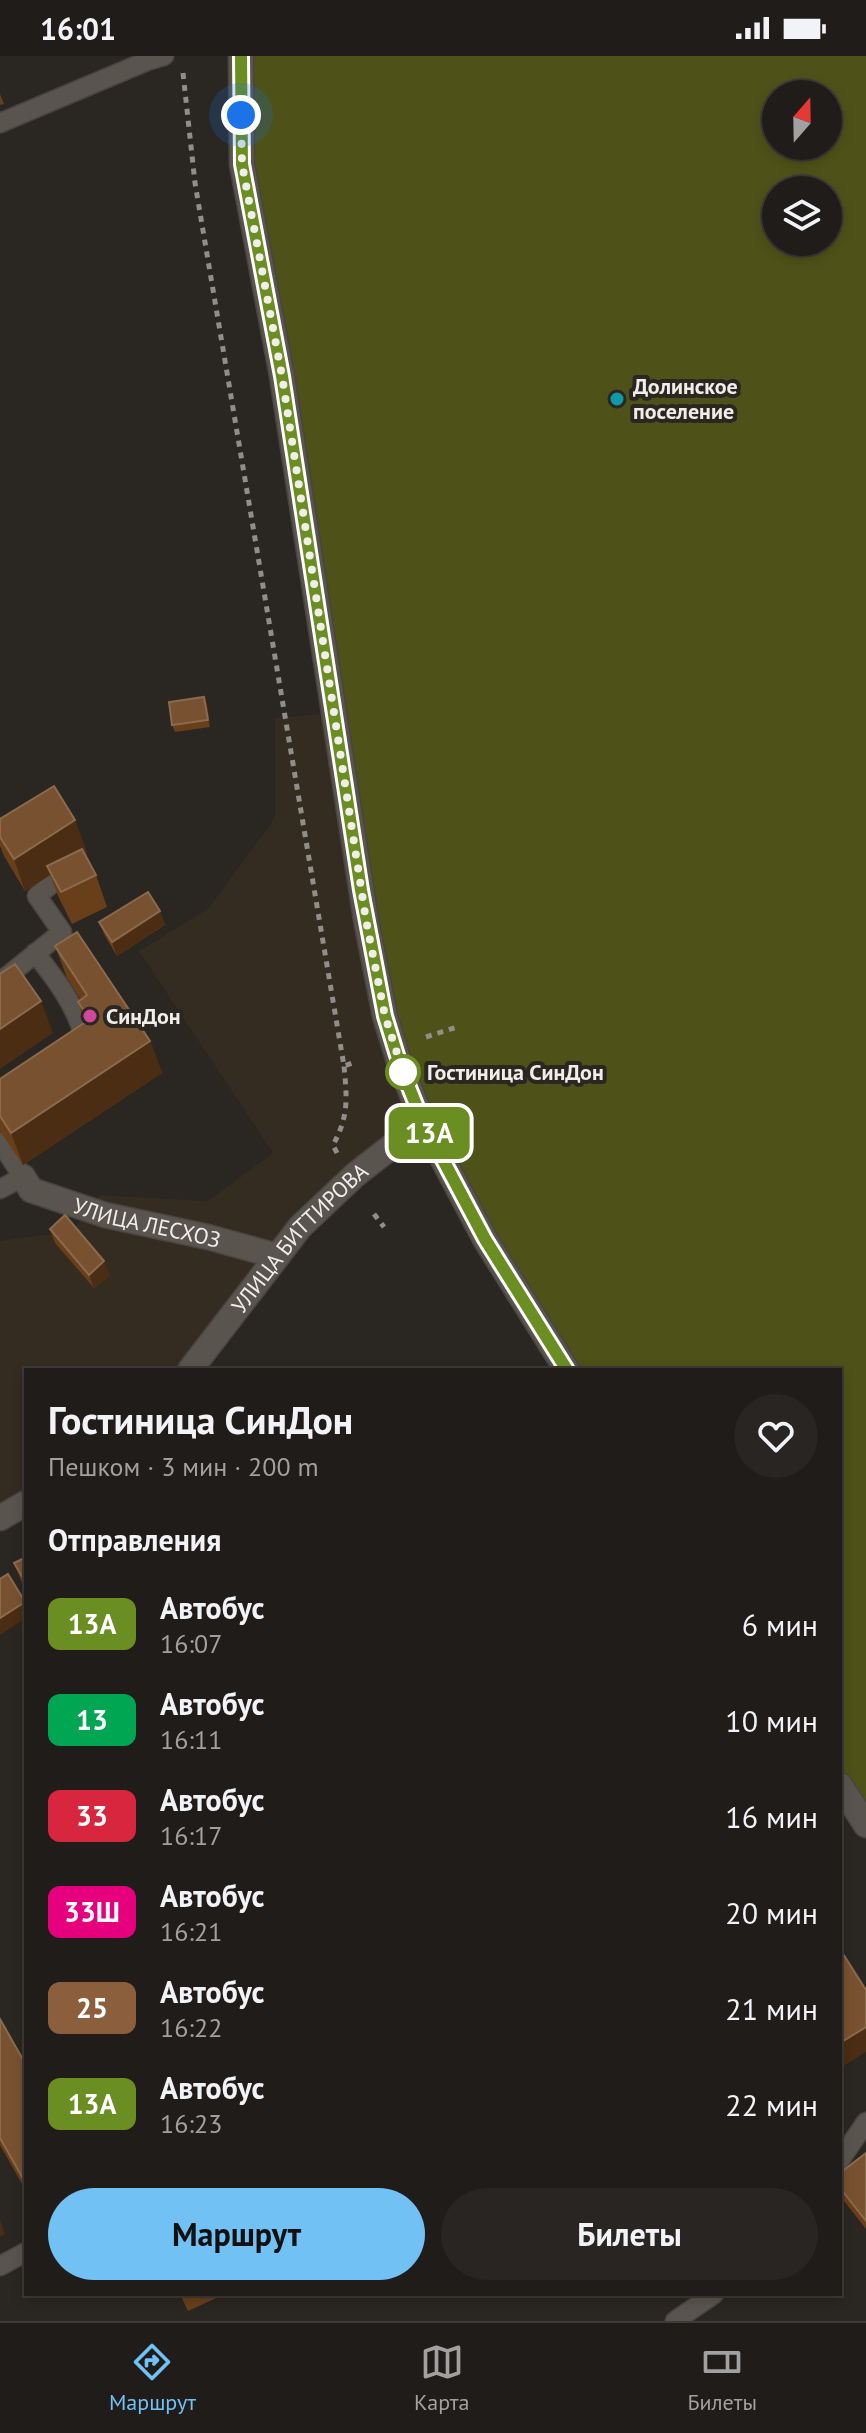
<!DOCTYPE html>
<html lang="ru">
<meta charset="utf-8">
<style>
:root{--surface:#201c19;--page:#282522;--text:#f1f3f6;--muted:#a2a1a2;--line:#3d3a38;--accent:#71c1f5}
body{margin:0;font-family:"PT Sans",sans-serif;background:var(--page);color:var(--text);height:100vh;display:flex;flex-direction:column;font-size:30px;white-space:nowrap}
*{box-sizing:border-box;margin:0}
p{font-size:26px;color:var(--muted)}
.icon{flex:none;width:44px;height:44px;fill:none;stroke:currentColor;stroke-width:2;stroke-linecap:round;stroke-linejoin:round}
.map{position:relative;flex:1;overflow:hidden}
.panel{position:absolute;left:24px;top:1312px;width:818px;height:928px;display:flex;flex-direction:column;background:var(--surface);border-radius:0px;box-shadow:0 4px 12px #0003,0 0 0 2px var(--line)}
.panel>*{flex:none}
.badge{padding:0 16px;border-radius:12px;font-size:28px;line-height:52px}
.needle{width:52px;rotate:20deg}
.controls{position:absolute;left:762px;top:24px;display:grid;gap:16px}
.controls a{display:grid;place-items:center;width:80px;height:80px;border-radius:50%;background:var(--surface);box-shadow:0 4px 12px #0003,0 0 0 2px var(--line);font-size:40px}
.you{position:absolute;width:40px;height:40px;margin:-20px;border:6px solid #fff;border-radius:50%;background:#1a73e8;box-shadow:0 0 0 12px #1a73e833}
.map>.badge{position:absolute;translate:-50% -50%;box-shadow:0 0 0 4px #fff}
h2{padding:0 24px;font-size:30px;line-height:72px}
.round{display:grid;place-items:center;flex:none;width:84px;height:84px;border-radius:42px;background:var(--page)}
.overview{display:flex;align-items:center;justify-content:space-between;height:136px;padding:0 24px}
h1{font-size:38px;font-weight:700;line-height:60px}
.primary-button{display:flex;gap:16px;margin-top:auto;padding:16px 24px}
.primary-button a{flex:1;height:92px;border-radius:48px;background:var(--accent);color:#111;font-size:32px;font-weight:700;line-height:92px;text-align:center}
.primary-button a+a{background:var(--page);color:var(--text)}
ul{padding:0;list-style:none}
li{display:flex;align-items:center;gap:24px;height:96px;padding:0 24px}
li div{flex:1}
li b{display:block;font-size:30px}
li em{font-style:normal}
li .badge{min-width:88px;font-weight:700;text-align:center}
.status{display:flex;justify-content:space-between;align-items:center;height:56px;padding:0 40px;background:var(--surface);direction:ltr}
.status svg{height:22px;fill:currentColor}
.tabs{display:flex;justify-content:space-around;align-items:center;height:112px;border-top:2px solid var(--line);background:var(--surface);font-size:22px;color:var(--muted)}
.tabs a{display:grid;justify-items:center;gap:4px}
.tabs .selected{color:var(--accent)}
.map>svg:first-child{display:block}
.built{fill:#342b21}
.green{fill:#4e5218;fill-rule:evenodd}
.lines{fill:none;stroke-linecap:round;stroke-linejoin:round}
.lane-casing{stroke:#484540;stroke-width:21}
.street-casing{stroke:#484540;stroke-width:27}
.secondary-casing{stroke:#484540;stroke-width:27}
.path{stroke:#918d89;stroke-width:5;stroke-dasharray:6 6;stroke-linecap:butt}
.lane{stroke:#59544e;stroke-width:18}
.street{stroke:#59544e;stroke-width:24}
.secondary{stroke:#59544e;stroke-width:24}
.wall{fill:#693f1a}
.shaded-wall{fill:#4a2d13}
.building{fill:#785230;stroke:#8b6a4d;stroke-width:2}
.line-casing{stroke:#fff;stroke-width:18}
.line{stroke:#6b8e23;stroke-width:12}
.walk{stroke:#f1eeea;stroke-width:8;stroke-dasharray:0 14.4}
.culture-dot{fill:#0f9aa8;stroke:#2a2621;stroke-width:3}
.hotel-dot{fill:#d1479c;stroke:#2a2621;stroke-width:3}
.stop-dot{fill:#fff;stroke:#6b8e23;stroke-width:4}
.labels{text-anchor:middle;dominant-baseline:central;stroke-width:8;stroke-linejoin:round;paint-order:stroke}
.poi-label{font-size:22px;font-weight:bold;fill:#f1eeea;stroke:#2a2621;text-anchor:start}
.stop-label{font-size:22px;font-weight:bold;fill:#f1eeea;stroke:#2a2621;text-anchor:start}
.street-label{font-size:22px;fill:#f1eeea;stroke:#2a2621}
</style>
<div class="status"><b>16:01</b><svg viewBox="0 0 49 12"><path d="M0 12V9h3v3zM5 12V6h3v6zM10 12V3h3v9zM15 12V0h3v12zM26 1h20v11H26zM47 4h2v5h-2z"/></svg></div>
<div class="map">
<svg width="866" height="2265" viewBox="0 0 866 2265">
<rect width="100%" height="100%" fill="#2a2621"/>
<path class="built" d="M333,657L423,1066L355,1119L190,1314H26V1447L0,1462V1185L73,1175L100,1139L208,1145L273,1097L139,895L208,853L275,762V662Z"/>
<path class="green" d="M241,0H866V1769L840,1729V1314H567L400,1009L242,108ZM776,38H828V90H776ZM776,134H828V186H776Z"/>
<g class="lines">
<g class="lane-casing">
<path id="lane" d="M0,67L147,5L164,0
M35,897C55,922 75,948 84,980L73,986
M0,926L62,876L37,840L71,812
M0,1086L23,1121L0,1133
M840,2104L866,2066
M0,2210L26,2196
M675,2265L714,2238"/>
</g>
<g class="street-casing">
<g id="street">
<path id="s1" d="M23,1121L31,1134L105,1159L208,1181L277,1200"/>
</g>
</g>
<g class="secondary-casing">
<g id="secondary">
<path d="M241,0L242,108L282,320L366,864L385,960L400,1009L423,1066L485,1183L567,1314"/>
<path id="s2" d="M190,1314L300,1171L355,1119L423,1066"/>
<path d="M0,1462L26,1447"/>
<path d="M840,1729L866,1769"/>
</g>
</g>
<path class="path" d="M183,17L195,127L344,1010L355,1006
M426,981L457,971
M337,1097L333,1089C349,1060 347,1042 344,1010
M374,1158L384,1171"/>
<use href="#lane" class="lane"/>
<use href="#street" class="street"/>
<use href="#secondary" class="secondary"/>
</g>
<path class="wall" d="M0,38L4,48L0,49Z
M204,641L207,648L210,671L175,676L172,669Z
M0,763L87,796L85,798L96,819L107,851L72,868L59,842L50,819L25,835L4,800L0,790Z
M160,855L165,869L117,900L105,880L99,866Z
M55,890L150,985L162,1017L23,1109L0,1075V1023L85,966L78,946L81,944L67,922Z
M50,1173L110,1219L94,1232L55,1187Z
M26,1501V1535L22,1527L14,1507Z
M0,1963L26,2009V2135L0,2089Z
M866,2097V2173L840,2140V2117Z
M180,2238H225L188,2255Z"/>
<path class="shaded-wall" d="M204,641L207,648L210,671L208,664Z
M75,764L87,796L51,818L47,810L50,819L25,835L14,803Z
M160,855L165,869L117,900L112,886Z
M41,945L53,977L0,1013V973Z
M150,985L162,1017L23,1109L11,1077Z
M104,1205L110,1219L94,1232L89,1219Z
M25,1546L26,1562L0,1579V1562Z
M866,1971V1996L840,2012V1987Z
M0,2164L5,2178L0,2181Z"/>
<path class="building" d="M204,641L208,664L172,669L169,646Z
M54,730L75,764L14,803L0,781V763Z
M82,793L96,819L61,836L47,810Z
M148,836L160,855L112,886L99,866Z
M77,876L150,985L11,1077L0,1060V1023L90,963L78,946L87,939L55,890Z
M15,908L41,945L0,973V918Z
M65,1159L104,1205L89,1219L50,1173Z
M26,1501V1527L14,1507Z
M8,1518L25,1546L0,1562V1523Z
M840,1893L866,1934V1971L840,1987Z
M0,1963L26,2009V2128L0,2082Z
M866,2097V2165L840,2132V2117Z"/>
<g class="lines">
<g class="line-casing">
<path id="line" d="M241,0L242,108L282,320L361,834L385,960L400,1009L423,1066L485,1183L567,1314"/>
</g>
<use href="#line" class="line"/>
<path class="walk" d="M241,59L242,108L282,320L366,864L385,960L403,1016"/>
</g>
<circle class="culture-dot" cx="617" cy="343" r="8"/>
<circle class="hotel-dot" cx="90" cy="960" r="8"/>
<circle class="stop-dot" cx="403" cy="1016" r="16"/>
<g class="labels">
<g class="poi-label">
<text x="633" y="330">Долинское<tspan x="633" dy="25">поселение</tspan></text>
<text x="106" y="960">СинДон</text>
</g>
<g class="stop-label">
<text x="427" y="1016">Гостиница СинДон</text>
</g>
<g class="street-label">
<text stroke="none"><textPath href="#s1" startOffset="136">УЛИЦА ЛЕСХОЗ</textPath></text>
<text stroke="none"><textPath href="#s2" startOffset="172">УЛИЦА БИТТИРОВА</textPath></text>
</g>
</g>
</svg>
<div class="controls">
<a><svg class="needle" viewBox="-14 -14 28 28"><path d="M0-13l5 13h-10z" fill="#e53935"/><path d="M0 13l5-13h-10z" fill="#a2a1a2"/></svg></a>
<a><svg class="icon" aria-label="layers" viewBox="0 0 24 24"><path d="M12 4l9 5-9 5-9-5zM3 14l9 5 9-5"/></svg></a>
</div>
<div class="you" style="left:241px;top:59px"></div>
<b class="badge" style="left:429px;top:1077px;background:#6b8e23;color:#fff">13А</b>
<section class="panel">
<div class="overview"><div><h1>Гостиница СинДон</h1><p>Пешком · 3 мин · 200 m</p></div><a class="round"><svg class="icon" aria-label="heart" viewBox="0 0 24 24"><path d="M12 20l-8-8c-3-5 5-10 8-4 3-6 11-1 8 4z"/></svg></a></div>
<h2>Отправления</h2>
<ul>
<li><span class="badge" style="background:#6b8e23;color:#fff">13А</span><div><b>Автобус</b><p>16:07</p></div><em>6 мин</em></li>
<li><span class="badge" style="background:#00a651;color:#fff">13</span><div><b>Автобус</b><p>16:11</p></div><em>10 мин</em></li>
<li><span class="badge" style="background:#d7263d;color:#fff">33</span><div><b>Автобус</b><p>16:17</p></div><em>16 мин</em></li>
<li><span class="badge" style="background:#e6007e;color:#fff">33Ш</span><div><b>Автобус</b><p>16:21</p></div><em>20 мин</em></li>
<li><span class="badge" style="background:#8b5e3c;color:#fff">25</span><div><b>Автобус</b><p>16:22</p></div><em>21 мин</em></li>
<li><span class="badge" style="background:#6b8e23;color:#fff">13А</span><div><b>Автобус</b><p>16:23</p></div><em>22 мин</em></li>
</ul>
<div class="primary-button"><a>Маршрут</a><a>Билеты</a></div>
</section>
</div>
<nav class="tabs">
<a class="selected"><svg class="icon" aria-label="directions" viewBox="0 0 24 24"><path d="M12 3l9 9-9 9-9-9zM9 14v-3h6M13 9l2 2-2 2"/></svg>Маршрут</a>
<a><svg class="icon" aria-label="map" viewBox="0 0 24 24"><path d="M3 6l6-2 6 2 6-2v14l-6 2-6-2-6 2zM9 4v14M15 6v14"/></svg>Карта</a>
<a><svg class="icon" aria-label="tickets" viewBox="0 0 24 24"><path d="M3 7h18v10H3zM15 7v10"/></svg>Билеты</a>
</nav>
